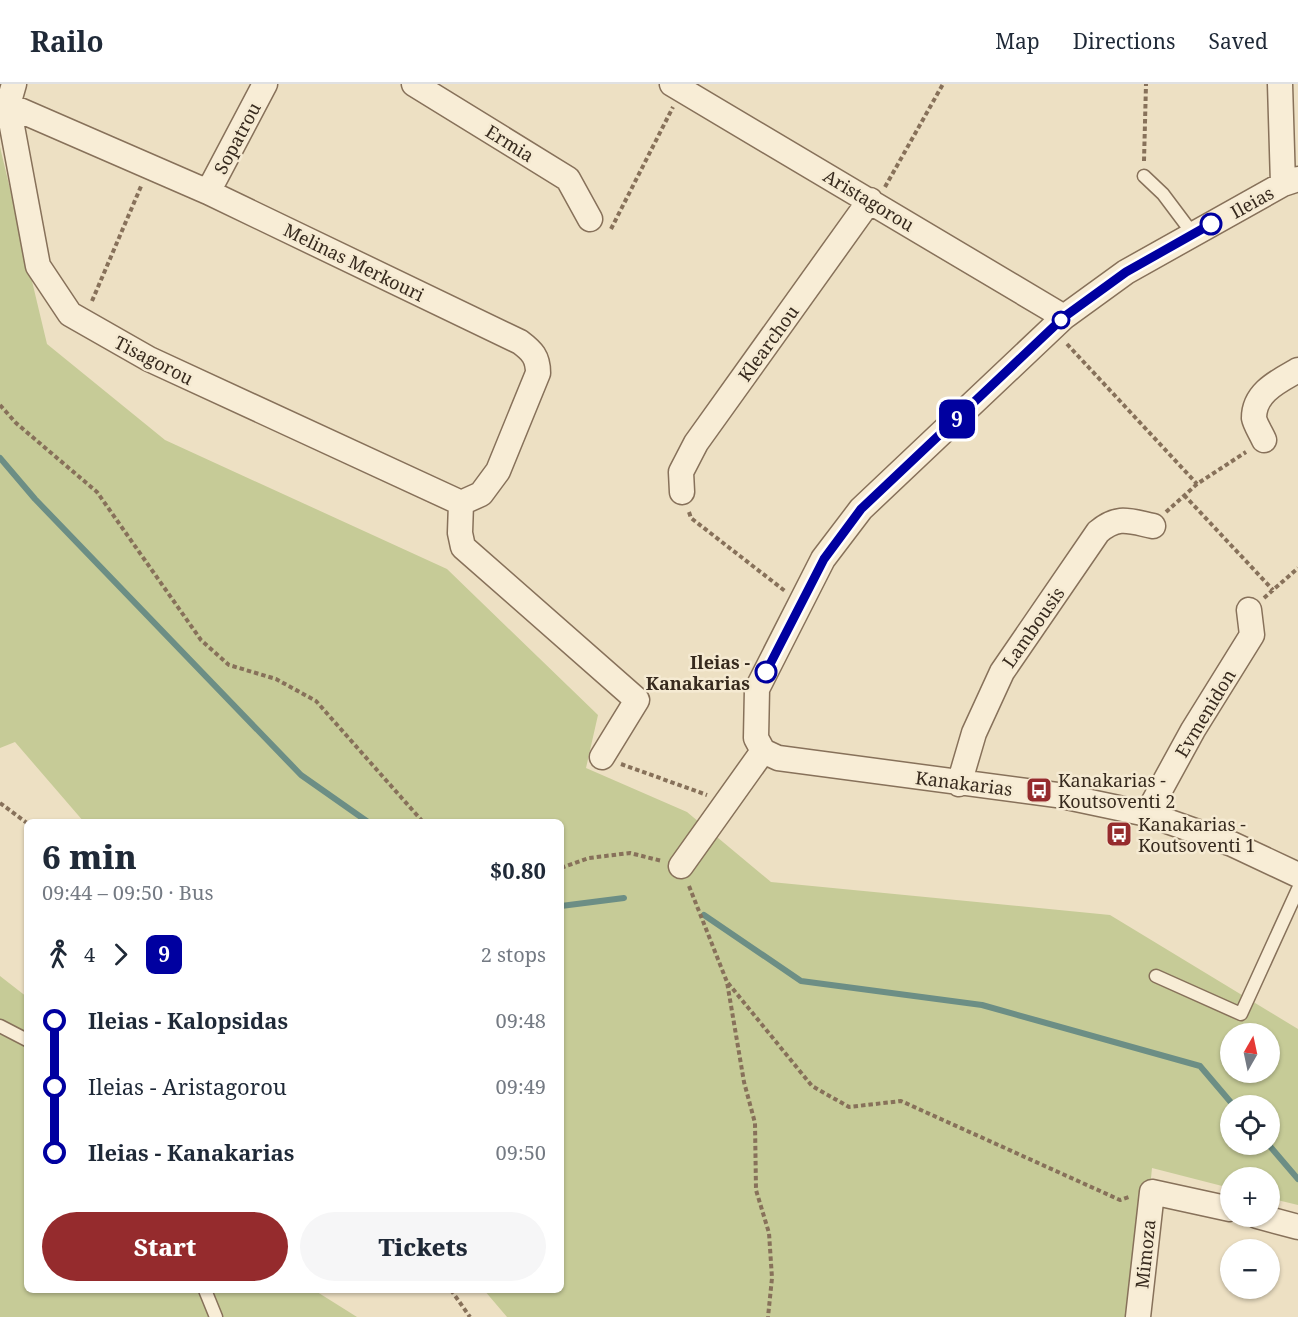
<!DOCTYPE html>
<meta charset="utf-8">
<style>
:root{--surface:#fff;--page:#f6f6f7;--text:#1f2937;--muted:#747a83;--line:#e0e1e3;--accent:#952b2d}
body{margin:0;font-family:"Noto Serif",serif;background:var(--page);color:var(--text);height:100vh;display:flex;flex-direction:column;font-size:22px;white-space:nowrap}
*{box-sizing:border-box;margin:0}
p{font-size:20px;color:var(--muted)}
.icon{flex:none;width:33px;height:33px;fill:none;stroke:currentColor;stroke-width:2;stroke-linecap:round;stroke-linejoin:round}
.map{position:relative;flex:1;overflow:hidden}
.drawer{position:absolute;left:24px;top:735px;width:540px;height:474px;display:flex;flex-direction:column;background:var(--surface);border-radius:9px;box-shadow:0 2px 4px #0004}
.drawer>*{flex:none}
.badge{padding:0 12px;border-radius:9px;font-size:21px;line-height:39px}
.needle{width:39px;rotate:9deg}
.tools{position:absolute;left:1220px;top:939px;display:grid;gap:12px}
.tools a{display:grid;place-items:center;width:60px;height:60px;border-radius:50%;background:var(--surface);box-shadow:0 2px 4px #0004;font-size:30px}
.map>.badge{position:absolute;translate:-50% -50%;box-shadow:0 0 0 3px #fff}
.legs{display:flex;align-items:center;gap:9px;height:66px;padding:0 18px;font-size:20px}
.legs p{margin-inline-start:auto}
.overview{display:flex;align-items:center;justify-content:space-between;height:102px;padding:0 18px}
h1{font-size:33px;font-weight:800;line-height:45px}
.action{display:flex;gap:12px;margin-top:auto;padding:12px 18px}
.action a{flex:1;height:69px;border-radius:36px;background:var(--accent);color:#fff;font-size:24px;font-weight:800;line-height:69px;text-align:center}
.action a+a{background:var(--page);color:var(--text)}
ul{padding:0 18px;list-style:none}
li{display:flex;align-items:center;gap:21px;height:66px;font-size:22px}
li i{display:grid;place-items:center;width:9px;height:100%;margin:0 8px;background:currentColor}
li i::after{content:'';width:15px;height:15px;margin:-8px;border:4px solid;border-radius:50%;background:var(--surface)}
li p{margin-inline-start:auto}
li:first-child i{background:linear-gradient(#0000 50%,currentColor 0)}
li:last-child i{background:linear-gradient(currentColor 50%,#0000 0)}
header{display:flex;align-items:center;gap:36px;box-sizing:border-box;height:84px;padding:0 30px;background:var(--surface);border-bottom:2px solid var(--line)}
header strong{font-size:28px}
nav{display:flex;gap:33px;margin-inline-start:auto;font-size:21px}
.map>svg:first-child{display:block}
.green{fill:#c6cb97;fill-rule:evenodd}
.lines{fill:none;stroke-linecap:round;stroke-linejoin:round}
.stream{stroke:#6c8e85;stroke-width:6}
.lane-casing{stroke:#87715a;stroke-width:15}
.street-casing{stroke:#87715a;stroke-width:27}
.path{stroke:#87715a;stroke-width:4;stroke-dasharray:4.5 3;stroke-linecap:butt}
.lane{stroke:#f8edd6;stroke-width:12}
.street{stroke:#f8edd6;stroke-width:24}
.line-1-casing{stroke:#fff;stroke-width:14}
.line-1{stroke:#0000a0;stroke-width:9}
.stop-1-dot{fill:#fff;stroke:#0000a0;stroke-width:3}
.labels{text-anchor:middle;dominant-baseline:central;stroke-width:5;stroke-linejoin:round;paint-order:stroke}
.street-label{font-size:18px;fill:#372a1e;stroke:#f5ead2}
.stop-label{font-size:18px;font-weight:bold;fill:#372a1e;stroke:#f5ead2;text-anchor:end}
.poi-label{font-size:18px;fill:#372a1e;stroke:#f5ead2;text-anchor:start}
</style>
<header>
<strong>Railo</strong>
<nav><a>Map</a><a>Directions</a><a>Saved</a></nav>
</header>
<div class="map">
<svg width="1298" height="1233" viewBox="0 0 1298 1233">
<rect width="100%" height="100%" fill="#ede0c3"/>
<path class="green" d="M0,63L47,260L165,356L447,485L598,631L586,684L687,728L771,798L1110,831L1298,945V1121L1269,1114V1094H1230V1104L1152,1084L1137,1233H507L484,1206H561V738H84L15,658L0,664ZM1230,950H1269V988H1230ZM1230,1022H1269V1060H1230Z
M0,892L27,913V1206H314L357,1233H0Z"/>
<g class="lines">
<path class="stream" d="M0,374L35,415L301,691L368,738
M561,822L624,814
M704,831L801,897L982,921L1200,982L1234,1022
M1268,1060L1298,1095"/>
<g class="lane-casing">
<path id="lane" d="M1144,92L1163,110L1193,150
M1156,892L1241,930L1298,805
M0,942L27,956
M205,1206L216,1233"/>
</g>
<g class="street-casing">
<path id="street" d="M14,0L8,21L38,182L70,230L149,275L461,419
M414,0L568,95L590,135
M672,0L1064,233
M1280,0L1283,100
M8,21L208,108L520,258C532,267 538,273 538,289L498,387L481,410L461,419
M1298,95L1283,100L1126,188L1064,233L861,425L823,475L757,605L756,654L763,667L778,674L1057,711L1147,730L1232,760L1298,791
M208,108L265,0
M1264,356C1261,349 1255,340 1254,334C1254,308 1279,297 1298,286
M682,408L681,388L696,359L870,116
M461,419L460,449L463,463L637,616L602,673
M959,700L974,649L1002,588L1098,448C1118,431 1129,437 1153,442
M1147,730L1193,646L1252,551L1249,526
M681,782L763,667
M1257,1132L1298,1143
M1138,1233L1152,1108L1230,1125"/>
</g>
<path class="path" d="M1144,77L1146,0
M885,103L943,0
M611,145L673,23
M92,217L142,100
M1067,260L1197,400
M0,321L16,339L97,408L201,556L229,581L276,595L316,617L423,738
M1184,411L1273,506
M689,428L691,434L785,507
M1166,428L1197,400L1246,368
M1264,514L1298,484
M621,680L707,711
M0,719L27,739
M561,784L589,774L630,769L662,777
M689,802L727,898L744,998L755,1039L756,1106L769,1149L772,1194L768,1233
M728,899L812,1002L849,1023L901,1017L1120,1116L1129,1113
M451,1206L470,1233"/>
<use href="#lane" class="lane"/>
<use href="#street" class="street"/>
</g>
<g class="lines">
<g class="line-1-casing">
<path id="line-1" d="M766,588L824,475L861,425L1064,233L1126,188L1211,140"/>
</g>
<use href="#line-1" class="line-1"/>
</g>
<defs>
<g id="bus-square" transform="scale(1.35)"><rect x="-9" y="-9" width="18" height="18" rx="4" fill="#952b2d" stroke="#f5ead2"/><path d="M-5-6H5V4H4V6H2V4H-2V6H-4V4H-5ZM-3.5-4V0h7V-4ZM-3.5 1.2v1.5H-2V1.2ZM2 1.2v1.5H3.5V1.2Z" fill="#fff"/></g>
</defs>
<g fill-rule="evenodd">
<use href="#bus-square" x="1039" y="706"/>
<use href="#bus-square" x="1119" y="750"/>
</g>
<g class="stop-1-dot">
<circle cx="1211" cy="140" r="10"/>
<circle cx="1061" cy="236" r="8"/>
<circle cx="766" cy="588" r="10"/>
</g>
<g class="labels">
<g class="street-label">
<text transform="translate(237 54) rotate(-62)">Sopatrou</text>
<text transform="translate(510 59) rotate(32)">Ermia</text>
<text transform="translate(869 116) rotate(31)">Aristagorou</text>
<text transform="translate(1252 118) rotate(-29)">Ileias</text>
<text transform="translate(354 178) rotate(26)">Melinas Merkouri</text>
<text transform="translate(768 259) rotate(-54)">Klearchou</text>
<text transform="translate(154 276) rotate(27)">Tisagorou</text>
<text transform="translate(1033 543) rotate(-55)">Lambousis</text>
<text transform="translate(1205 629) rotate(-59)">Evmenidon</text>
<text transform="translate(964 699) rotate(7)">Kanakarias</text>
<text transform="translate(1145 1170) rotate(-84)">Mimoza</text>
</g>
<g class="stop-label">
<text x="750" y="578">Ileias -<tspan x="750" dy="21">Kanakarias</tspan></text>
</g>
<g class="poi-label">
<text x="1058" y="696">Kanakarias -<tspan x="1058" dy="21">Koutsoventi 2</tspan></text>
<text x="1138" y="740">Kanakarias -<tspan x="1138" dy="21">Koutsoventi 1</tspan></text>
</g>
</g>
</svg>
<div class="tools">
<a><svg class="needle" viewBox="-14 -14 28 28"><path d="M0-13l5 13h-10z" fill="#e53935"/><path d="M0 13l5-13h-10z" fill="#747a83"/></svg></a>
<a><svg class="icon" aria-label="locate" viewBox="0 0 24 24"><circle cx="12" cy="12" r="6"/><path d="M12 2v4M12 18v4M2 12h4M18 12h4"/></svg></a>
<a>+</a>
<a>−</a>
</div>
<b class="badge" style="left:957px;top:335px;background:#0000a0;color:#fff">9</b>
<section class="drawer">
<div class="overview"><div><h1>6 min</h1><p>09:44 – 09:50 · Bus</p></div><b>$0.80</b></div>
<div class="legs"><svg class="icon" aria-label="walk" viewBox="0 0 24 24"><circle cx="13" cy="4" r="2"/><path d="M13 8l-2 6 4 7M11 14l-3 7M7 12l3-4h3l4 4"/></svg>4<svg class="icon" aria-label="forward" viewBox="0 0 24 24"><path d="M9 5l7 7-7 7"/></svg><b class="badge" style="background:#0000a0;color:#fff">9</b><p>2 stops</p></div>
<ul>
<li><i style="color:#0000a0"></i><b>Ileias - Kalopsidas</b><p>09:48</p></li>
<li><i style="color:#0000a0"></i><span>Ileias - Aristagorou</span><p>09:49</p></li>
<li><i style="color:#0000a0"></i><b>Ileias - Kanakarias</b><p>09:50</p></li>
</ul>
<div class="action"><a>Start</a><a>Tickets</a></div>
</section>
</div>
